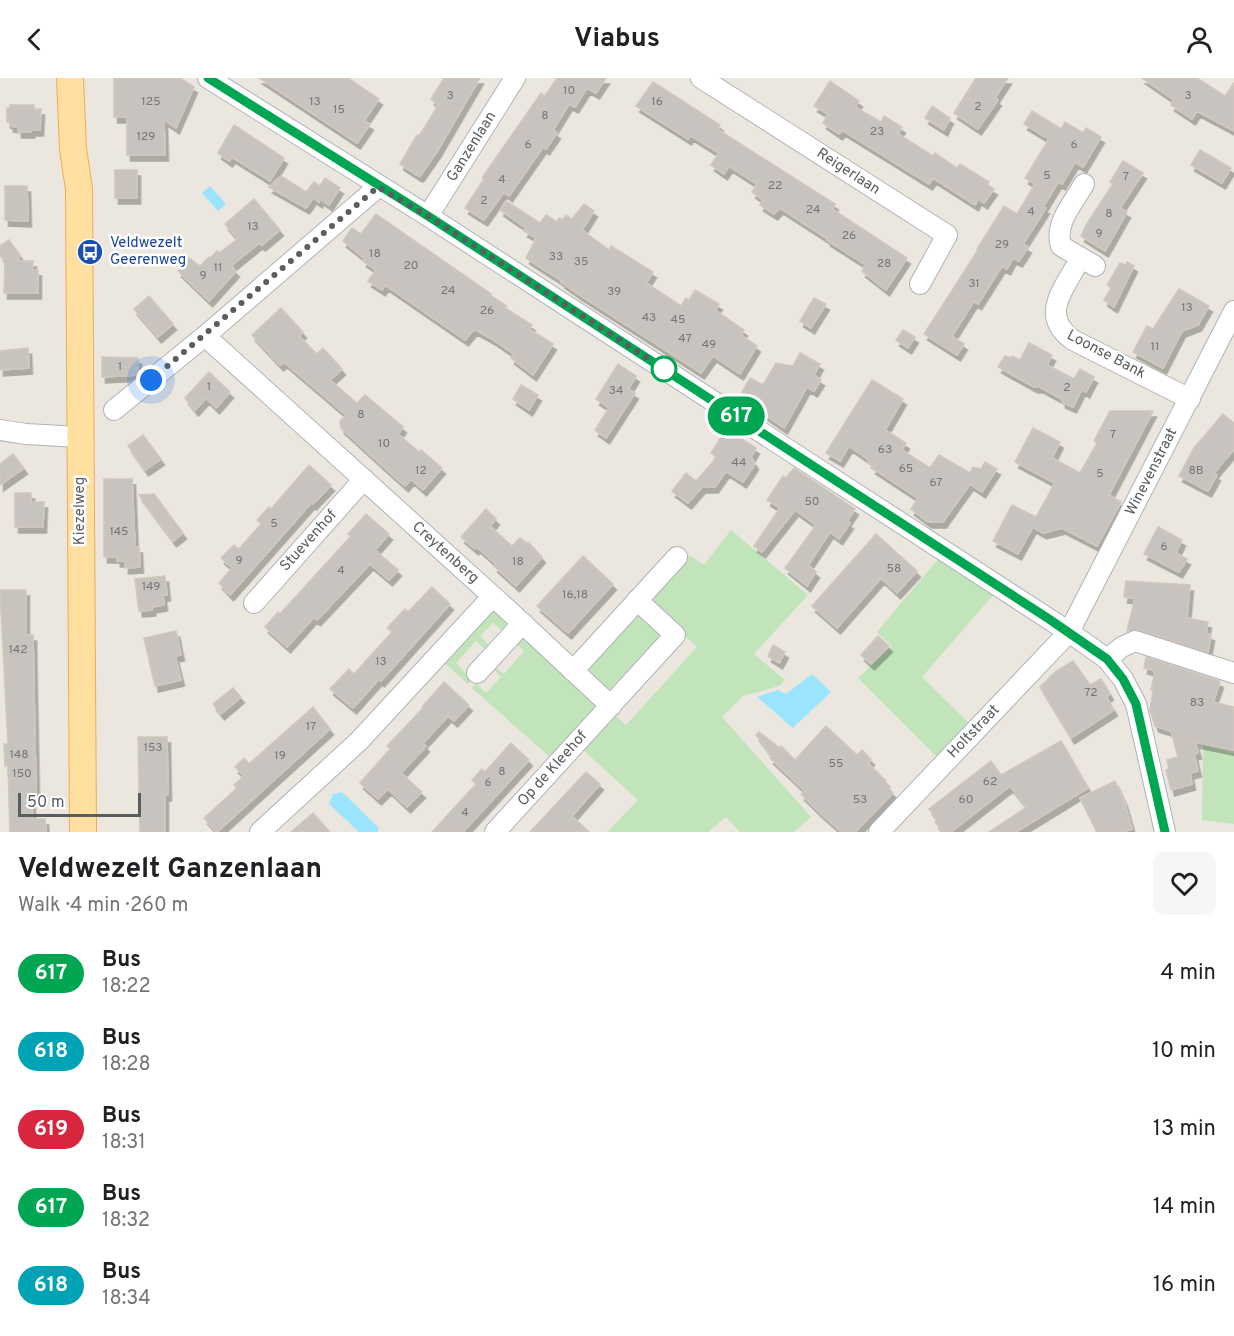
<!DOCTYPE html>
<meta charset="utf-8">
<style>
:root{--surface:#fff;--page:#f6f6f6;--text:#202124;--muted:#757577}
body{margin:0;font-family:Overpass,sans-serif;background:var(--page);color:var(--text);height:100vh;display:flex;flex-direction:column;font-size:22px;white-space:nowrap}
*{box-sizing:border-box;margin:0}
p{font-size:20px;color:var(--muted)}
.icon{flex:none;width:33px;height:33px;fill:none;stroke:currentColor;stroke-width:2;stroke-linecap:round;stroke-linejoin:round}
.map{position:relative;height:754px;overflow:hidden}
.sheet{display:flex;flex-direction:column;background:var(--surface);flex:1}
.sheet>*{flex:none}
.badge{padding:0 12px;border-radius:20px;font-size:21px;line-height:39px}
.scale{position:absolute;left:18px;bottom:15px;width:123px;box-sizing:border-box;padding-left:6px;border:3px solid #585d60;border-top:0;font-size:16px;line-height:21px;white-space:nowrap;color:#585d60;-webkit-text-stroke:4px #fff;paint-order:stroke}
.you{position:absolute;width:30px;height:30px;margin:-15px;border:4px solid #fff;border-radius:50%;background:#1a73e8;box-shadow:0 0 0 9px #1a73e833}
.map>.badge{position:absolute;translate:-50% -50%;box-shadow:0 0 0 3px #fff}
.round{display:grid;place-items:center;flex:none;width:63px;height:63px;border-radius:12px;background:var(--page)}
.overview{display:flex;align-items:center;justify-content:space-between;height:102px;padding:0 18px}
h1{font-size:28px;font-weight:700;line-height:45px}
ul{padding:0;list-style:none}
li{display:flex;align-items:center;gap:18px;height:78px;padding:0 18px}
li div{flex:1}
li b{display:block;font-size:22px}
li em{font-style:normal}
li .badge{min-width:66px;font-weight:700;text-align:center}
header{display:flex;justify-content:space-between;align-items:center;height:78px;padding:0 18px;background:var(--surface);font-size:27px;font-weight:700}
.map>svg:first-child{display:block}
.green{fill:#c1e4ba}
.water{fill:#9be4ff}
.building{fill:#c8c3be;stroke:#d0c7bd;stroke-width:1.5;filter:url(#shadow)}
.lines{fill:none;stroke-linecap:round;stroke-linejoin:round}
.minor-casing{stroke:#b0b3b7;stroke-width:22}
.major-casing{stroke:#f3aa50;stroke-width:28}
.minor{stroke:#fff;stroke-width:20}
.major{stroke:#ffe0a0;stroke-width:26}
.line-casing{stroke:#fff;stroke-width:14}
.line{stroke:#00a651;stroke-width:9}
.walk{stroke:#585d60;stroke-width:6;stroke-dasharray:0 10.8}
.stop-dot{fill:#fff;stroke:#00a651;stroke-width:3}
.labels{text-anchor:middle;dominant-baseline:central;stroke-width:5;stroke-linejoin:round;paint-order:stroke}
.number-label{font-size:12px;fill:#747678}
.street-label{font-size:15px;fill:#585d60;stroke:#fff}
.transit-label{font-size:15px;fill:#164399;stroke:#fff;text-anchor:start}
</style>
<header><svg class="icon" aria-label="back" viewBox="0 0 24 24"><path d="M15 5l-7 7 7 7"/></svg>Viabus<svg class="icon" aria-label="person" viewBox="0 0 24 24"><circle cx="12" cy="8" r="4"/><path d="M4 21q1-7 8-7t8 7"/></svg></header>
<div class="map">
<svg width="1234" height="754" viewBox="0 0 1234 754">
<defs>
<filter id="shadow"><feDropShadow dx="3.5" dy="6" stdDeviation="0" flood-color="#0004"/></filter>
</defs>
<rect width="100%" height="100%" fill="#ebe6de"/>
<path class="green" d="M731,452L808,517L754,576L785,602L779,608L743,618L722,639L811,739L794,754H740L726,739L708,754H607L638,722L581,670L612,635L626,647L697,569L648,525L689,477L704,487Z
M939,480L993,517L922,599L971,647L937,679L858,600L892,568L877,554Z
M641,531L667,555L613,612L604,610L590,595L591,585Z
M490,534H498L505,540L506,549L503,553L493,545L480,558L490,568L486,572L476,563L456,585L472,602L468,606L442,583Z
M527,560L597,627L594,636L552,681L472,610L476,605L486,615L501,599L491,589L493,587L504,596L524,573L514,564L518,561Z
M1203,667L1234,675V746L1202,742Z"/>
<path class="water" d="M210,108L226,126L218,133L202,115Z
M812,596L831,614L793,650L757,619L778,612L786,616Z
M342,714L379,750L377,754H359L329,726L333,716Z"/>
<path class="building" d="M114,0H180L194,9L176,50L164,42L165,77H127V39H114Z
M259,0H348L379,21L364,43L370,46L357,65Z
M444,0H480L438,72L420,98L417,97L400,86L417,57L419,58L438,28L431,21Z
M557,0H606L596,15L587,10L575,29L569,26L553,52L557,55L546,71L543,69L509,118L504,114L484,142L465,130L484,101L482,100L541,15L545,18Z
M976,0H1008L995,20L998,22L978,51L954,35Z
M1142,0H1197L1225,18L1234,5V53L1197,33L1192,41L1171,27L1174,22Z
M830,3L859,23L855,29L881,44L884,38L902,49L898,56L933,78L935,75L957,90L960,86L989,104L987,107L994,111L984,125L978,121L975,127L933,100L929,106L842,52L839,56L823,45L828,36L814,28Z
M653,4L720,47L717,51L835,126L832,131L907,180L886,212L862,193L866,187L827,162L828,161L780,130L774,136L760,127L763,122L752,114L757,106L729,88L724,96L711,87L719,75L690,57L688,61L636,28Z
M10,27H34V31H41L40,52H31V54H18V49L10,48V45L7,44V30H10Z
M932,28L950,40L944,52L925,40Z
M1032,33L1061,51L1065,44L1083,55L1086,50L1101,59L1083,89L1075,84L1062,106L1058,104L1043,129L1046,130L1023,166L1028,169L1019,183L1013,180L1007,191L1002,188L978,226L974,223L952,258L964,266L957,277L924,256L978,172L977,171L1004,128L1017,136L1035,106L1025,100L1049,61L1024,46Z
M234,47L284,80L270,103L232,79L229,83L218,75Z
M1200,72L1231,90L1222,105L1191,87Z
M1123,83L1143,95L1120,130L1127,134L1105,173L1081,158L1086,147L1113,106L1110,104Z
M115,92H137V120H115Z
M281,98L306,114L314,104L320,108L325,100L340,110L329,127L320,121L319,124L313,120L306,130L269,109Z
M5,108H27L28,143L5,142Z
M254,121L280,152L262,167L259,165L231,188L236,193L209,223L178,193L189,180L200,188L209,179L210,180L217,173L219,175L238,161L225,146Z
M506,123L540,145L546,137L557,144L559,140L563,142L566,137L572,141L584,126L594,133L582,152L609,172L611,168L653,194L646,205L681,228L686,220L689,222L695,212L719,226L715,232L744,252L741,257L757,268L740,296L713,278L701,295L578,216L561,204L562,203L526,180L536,160L524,153L526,150L500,132Z
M376,136L491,216V218L507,228L505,230L532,247L529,251L553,266L533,297L511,280L514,276L492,261L474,251L465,262L385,207L382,212L368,203L376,192L363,183L364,180L343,163L352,150L361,156Z
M9,162L19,176V183H33L32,192H38V215H4L5,184L0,177V168Z
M1127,184L1134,188L1114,229L1104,222L1111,210L1107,207L1120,185L1126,187Z
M1179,211L1209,228L1198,247L1182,253L1163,290L1133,274L1147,248L1153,251Z
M149,218L173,246L158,259L134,231Z
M814,220L826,226L811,250L800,243Z
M281,230L303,254L299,258L317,276L323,270L342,291L330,302L357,325L365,317L403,349L398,356L419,374L421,372L442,390L423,412L411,401L405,408L387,392L341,350L340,343L346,337L284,284L280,287L252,257Z
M903,252L915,259L908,270L896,262Z
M1029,265L1052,277L1047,287L1074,301L1080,291L1094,299L1086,314L1082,311L1073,329L1062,324V321L1040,309H1034L998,289L1005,278L1011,280L1012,278L1020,282Z
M28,270L29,290L0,292V273Z
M800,275L820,286L814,297L821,302L814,313L807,309L784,350L739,319L750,300L763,307L776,285L793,288Z
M102,279L138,280V297L102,299Z
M618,286L636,298L628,311L635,315L606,360L595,352L609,330L596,321Z
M209,294L230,314L216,330L206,320L195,332L185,320Z
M872,302L903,321L885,352L906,365L902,372L930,390L939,377L970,395L973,389L981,391L985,384L997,391L982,414L970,406L943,444H928L911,431L918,420L872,390L874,388L868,384L869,382L849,368L840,383L826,375Z
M521,307L538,317L529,332L513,321Z
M1110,333H1153L1109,417L1121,424L1097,468L1062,450L1043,455L1033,449L1018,476L993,463L1012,427L1036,439L1055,405L1015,384L1033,350L1060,364L1052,380L1080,395L1097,365L1094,363Z
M1223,336L1234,345V371L1214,395L1217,397L1208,413L1179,398L1194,370Z
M726,351L756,370L751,379L755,386L743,404L726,393L715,409H702L688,425L672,413L686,395L696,403L717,379L711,375Z
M143,357L161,381L145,392L128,368Z
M13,376L24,390L0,407V386Z
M309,387L331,407L313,426L312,424L230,517L219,505L232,490L221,480L234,467L239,471L261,446L257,442L269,429L271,431Z
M794,390L855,431L847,443L850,445L839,461L830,454L808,487L816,494L807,508L785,490L816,447L795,432L762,474L754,468L780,430L767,422L783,398L786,400Z
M104,401H132L135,469H139L140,489L125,490V483H117V479H104Z
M15,415H31V424H44L43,449H15Z
M154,416L183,455L173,463L139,417Z
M486,431L496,441L490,448L512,468L520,460L527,465L528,464L542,479L516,508L494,488L496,486L477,469L475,471L461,459Z
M366,436L389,456L375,472L398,492L389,502L370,486L317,542L314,539L287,569L265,549L278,534L280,536L351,458L348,456Z
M1158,449L1182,462L1176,475L1187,481L1179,494L1144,476Z
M876,456L917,493L897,515L881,500L837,550L812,528Z
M583,478L613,506L568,555L537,528Z
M165,498L167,517H163L164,527L152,529V532L139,533L135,501Z
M1126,503L1190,507L1187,540L1208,544L1206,555L1211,557L1208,574L1139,552L1127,553L1135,520L1124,519Z
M432,509L450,526L381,603L379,601L353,630L330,611L349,591L354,596L392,554L387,550L405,531L408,534Z
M0,512H26V557H33L36,715H31L33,741H45L46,754H10L8,688H5L4,666H8Z
M176,553L181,577L175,578L181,602L155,608L144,560Z
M878,558L889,568L871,586L861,577Z
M773,567L785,574L779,585L768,578Z
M1146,579L1219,603L1220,604L1213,624L1234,629V672L1195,664L1198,675L1194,676L1198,693L1190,695L1192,706L1171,712L1166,692L1169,691L1167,682L1178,679L1171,653L1155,648L1150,632L1153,613L1151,612L1155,593L1144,590Z
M1073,583L1090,607L1101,601L1110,616L1106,619L1114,632L1071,660L1040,609L1055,594Z
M444,604L469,627L454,643L448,638L423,665L426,668L401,695L422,714L407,729L388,711L378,721L360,705L390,671L387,668L423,630L422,629Z
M233,610L241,619L221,636L213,626Z
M313,629L330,651L217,754L204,740L237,710L234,707L244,698L235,689L244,680L249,686Z
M826,648L857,677L862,672L871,681L868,685L886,703L884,705L893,715L855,754H842L820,735L801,716L805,713L770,680L772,678L756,657L759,654L780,670L781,668L795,682Z
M138,659H167L168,717H165V754H140Z
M1061,663L1088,710L1016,754H989L1027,729L1010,708L951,754H943L935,744L937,741L929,731L991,683L1001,697Z
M511,665L529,682L463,754H432L476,706L472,702L482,691L485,694Z
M586,694L600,706L572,738L589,754H530Z
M1115,703L1124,723L1132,751L1123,754H1097L1080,720Z
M313,735L330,754H291Z"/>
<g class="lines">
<g class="minor-casing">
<path id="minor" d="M208,0L428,138L1069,554L1107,581L1123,601L1136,626L1165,754
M701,0L947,157L920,206
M1084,106C1073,126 1054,145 1061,168L1095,188
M428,138L515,0
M1080,181C1065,210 1038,237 1073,262L1190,321
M205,258L507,531L611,628
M114,332L205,258L378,109
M0,352L26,356L80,359
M254,525L364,401
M1107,581L1122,569L1135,563L1234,595
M573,593L677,479
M477,595L523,545
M260,754L359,663L493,518
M495,754L675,557L637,522
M879,754L1069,554L1234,233"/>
</g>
<g class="major-casing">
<path id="major" d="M70,0L73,71L79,111L83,754"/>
</g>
<use href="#minor" class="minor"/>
<use href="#major" class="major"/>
</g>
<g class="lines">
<g class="line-casing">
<path id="line" d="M208,0L428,138L1049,541L1107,581L1123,601L1136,626L1165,754"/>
</g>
<use href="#line" class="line"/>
<path class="walk" d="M151,302L378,109L428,138L669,294L664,291"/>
</g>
<defs>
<g id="bus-disc" transform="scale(1.35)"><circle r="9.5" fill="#1a4fb4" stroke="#fff"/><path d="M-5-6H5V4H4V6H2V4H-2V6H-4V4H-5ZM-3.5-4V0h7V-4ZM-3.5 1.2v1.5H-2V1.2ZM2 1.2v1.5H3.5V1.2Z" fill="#fff"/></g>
</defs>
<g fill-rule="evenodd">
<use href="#bus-disc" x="90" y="174"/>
</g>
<circle class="stop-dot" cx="664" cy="291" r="12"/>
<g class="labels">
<g class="number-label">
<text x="569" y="13">10</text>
<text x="450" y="18">3</text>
<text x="1188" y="18">3</text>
<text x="151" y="24">125</text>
<text x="315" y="24">13</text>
<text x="657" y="24">16</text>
<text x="978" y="29">2</text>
<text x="339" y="32">15</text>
<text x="545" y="38">8</text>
<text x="877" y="54">23</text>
<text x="146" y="59">129</text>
<text x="528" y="67">6</text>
<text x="1074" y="67">6</text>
<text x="1047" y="98">5</text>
<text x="1126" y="99">7</text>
<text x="502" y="102">4</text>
<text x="775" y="108">22</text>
<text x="484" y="123">2</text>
<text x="813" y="132">24</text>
<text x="1031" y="134">4</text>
<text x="1109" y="136">8</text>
<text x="253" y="149">13</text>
<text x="1099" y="156">9</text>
<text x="849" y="158">26</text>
<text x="1002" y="167">29</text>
<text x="375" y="176">18</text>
<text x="556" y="179">33</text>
<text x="581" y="184">35</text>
<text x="884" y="186">28</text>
<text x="411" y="188">20</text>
<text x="218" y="190">11</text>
<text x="203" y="198">9</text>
<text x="974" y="206">31</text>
<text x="448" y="213">24</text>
<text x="614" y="214">39</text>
<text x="1187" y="230">13</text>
<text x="487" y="233">26</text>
<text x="649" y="240">43</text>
<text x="678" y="242">45</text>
<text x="685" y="261">47</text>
<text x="709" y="267">49</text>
<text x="1155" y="269">11</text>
<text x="120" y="289">1</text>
<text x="209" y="309">1</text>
<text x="1067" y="310">2</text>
<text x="616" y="313">34</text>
<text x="361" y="337">8</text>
<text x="1113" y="357">7</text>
<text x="384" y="366">10</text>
<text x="885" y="372">63</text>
<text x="739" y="385">44</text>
<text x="906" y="391">65</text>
<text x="421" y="393">12</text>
<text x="1196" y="393">8B</text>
<text x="1100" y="396">5</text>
<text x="936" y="405">67</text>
<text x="812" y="424">50</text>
<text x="274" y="446">5</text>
<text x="119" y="454">145</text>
<text x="1164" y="469">6</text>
<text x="239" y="483">9</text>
<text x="518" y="484">18</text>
<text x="894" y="491">58</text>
<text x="341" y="493">4</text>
<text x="151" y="509">149</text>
<text x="575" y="517">16,18</text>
<text x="18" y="572">142</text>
<text x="381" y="584">13</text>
<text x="1091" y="615">72</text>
<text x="1197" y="625">83</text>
<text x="311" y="649">17</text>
<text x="153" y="670">153</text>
<text x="19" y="677">148</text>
<text x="280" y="678">19</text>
<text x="836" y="686">55</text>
<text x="502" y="694">8</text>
<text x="22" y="696">150</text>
<text x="990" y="704">62</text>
<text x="488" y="705">6</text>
<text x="860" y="722">53</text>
<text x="966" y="722">60</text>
<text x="465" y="735">4</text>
</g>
<g class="street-label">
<text transform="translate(472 69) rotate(-58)">Ganzenlaan</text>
<text transform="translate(848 94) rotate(33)">Reigerlaan</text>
<text transform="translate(1106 277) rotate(28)">Loonse Bank</text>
<text transform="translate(1152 394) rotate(-63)">Winevenstraat</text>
<text transform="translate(80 433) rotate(-90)">Kiezelweg</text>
<text transform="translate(309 463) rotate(-48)">Stuevenhof</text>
<text transform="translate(445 475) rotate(42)">Creytenberg</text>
<text transform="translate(974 654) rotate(-46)">Holtstraat</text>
<text transform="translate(553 691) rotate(-48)">Op de Kleehof</text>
</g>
<g class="transit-label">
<text x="110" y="165">Veldwezelt<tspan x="110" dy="17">Geerenweg</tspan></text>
</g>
</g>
</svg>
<div class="scale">50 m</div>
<div class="you" style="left:151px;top:302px"></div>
<b class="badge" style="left:736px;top:338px;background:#00a651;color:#fff">617</b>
</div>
<section class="sheet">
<div class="overview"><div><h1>Veldwezelt Ganzenlaan</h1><p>Walk · 4 min · 260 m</p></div><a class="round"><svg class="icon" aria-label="heart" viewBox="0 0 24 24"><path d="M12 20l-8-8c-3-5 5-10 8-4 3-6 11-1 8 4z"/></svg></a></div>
<ul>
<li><span class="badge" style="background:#00a651;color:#fff">617</span><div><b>Bus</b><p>18:22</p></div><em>4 min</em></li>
<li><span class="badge" style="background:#00a3b4;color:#fff">618</span><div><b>Bus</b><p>18:28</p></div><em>10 min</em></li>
<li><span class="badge" style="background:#d7263d;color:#fff">619</span><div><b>Bus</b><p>18:31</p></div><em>13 min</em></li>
<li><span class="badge" style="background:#00a651;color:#fff">617</span><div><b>Bus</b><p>18:32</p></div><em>14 min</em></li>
<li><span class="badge" style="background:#00a3b4;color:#fff">618</span><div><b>Bus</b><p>18:34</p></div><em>16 min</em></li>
</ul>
</section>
